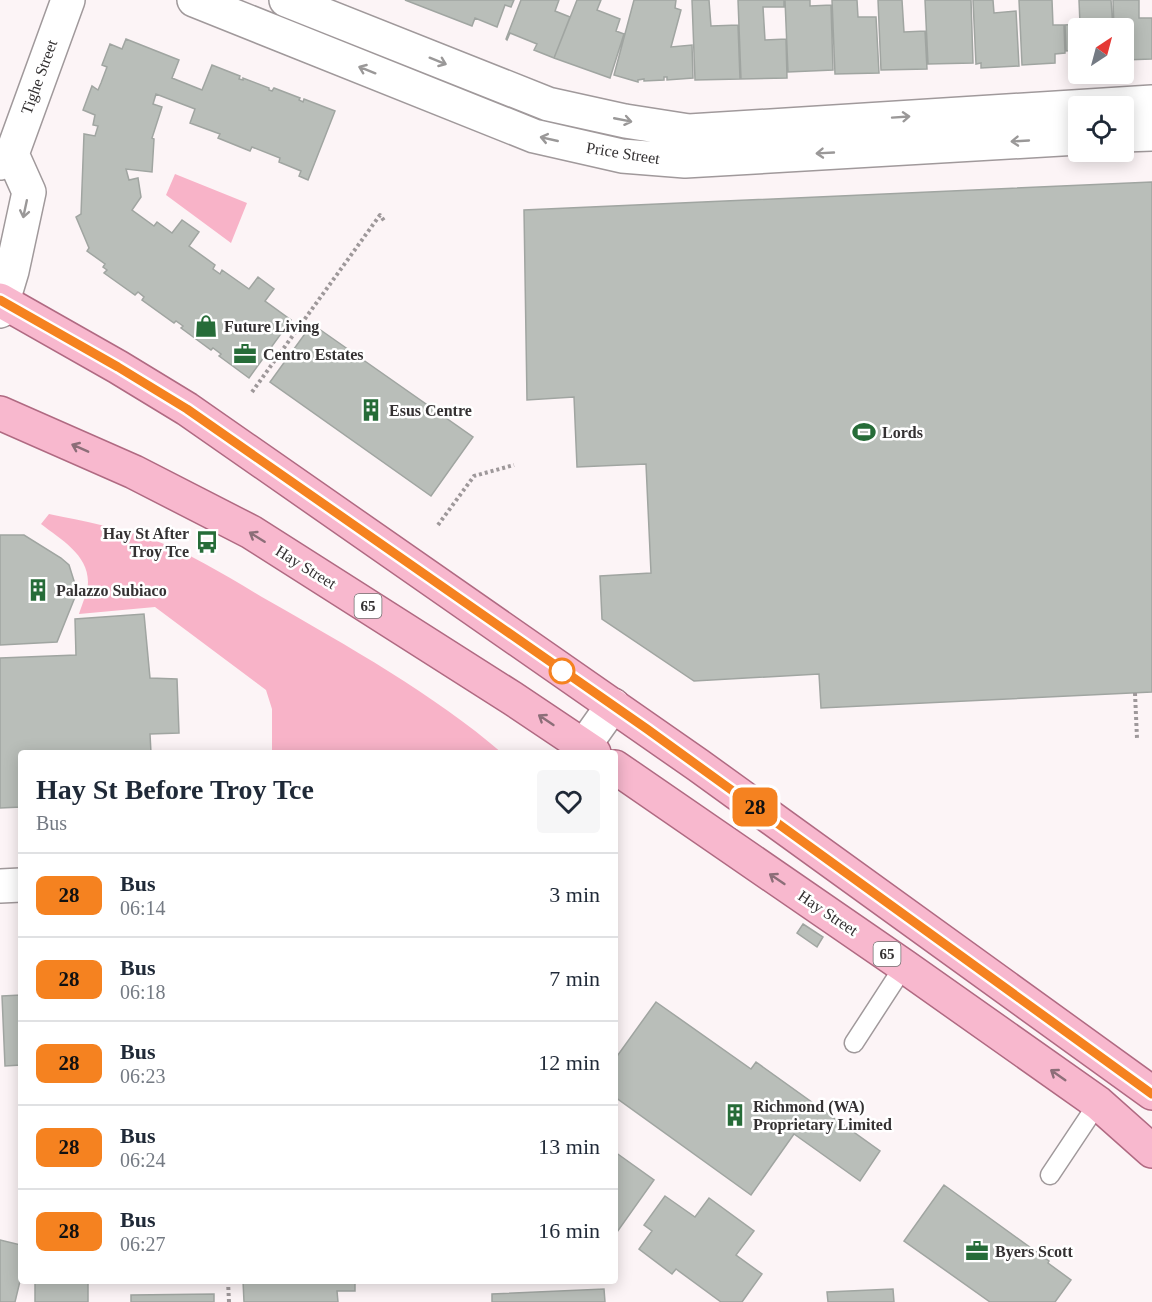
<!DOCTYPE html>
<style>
:root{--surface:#fff;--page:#f6f6f7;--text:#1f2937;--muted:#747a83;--line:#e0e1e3}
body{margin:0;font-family:"Times New Roman",serif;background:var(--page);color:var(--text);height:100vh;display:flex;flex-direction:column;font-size:22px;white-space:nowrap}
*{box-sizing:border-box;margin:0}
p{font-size:20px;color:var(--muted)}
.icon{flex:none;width:33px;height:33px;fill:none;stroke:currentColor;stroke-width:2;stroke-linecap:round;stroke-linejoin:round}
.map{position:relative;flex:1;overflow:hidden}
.sheet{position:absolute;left:18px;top:750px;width:600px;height:534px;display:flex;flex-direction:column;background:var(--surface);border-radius:6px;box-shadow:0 3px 15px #0003}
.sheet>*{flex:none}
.badge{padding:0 12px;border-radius:9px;font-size:21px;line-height:39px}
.needle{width:39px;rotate:36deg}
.fabs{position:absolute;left:1068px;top:18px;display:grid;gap:12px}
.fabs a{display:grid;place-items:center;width:66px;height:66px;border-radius:6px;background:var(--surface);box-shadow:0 3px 15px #0003;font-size:30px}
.map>.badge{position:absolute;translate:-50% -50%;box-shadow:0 0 0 3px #fff}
.round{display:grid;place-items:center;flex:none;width:63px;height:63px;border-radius:6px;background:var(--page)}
.summary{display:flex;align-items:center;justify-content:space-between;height:102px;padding:0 18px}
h1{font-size:28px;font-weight:700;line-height:45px}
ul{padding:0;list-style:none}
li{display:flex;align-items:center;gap:18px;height:84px;padding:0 18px;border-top:2px solid var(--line)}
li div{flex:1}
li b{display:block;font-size:22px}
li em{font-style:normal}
li .badge{min-width:66px;font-weight:700;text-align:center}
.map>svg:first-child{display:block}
.green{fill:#f8b3c8}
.building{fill:#b9beb9;stroke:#a0a5a1;stroke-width:1.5}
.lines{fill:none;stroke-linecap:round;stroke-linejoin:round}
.lane-casing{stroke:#a0999b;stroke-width:21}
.street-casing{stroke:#a0999b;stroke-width:36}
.primary-casing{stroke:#b06a82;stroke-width:36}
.path{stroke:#9e989a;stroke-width:4;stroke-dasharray:3 3;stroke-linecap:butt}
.lane{stroke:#fff;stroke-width:18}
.street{stroke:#fff;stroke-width:33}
.primary{stroke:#f8b8ce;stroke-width:33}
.oneway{stroke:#9a9898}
.oneway2{stroke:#8c6e78}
.line-casing{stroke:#fff;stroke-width:14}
.line{stroke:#f58220;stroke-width:9}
.stop-dot{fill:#fff;stroke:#f58220;stroke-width:3}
.labels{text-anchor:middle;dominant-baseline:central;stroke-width:5;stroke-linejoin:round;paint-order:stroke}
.shield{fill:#fff;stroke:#716f70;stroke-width:1.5}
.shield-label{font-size:15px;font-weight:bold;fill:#343132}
.street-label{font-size:16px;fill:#343132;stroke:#fff}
.poi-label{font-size:16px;font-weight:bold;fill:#343132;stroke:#fff;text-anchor:start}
</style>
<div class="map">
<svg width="1152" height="1302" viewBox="0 0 1152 1302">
<rect width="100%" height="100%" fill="#fcf4f6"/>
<path class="green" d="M175,174L247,203L231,243L166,195Z
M49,514C84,521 118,528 151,539C193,554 231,579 269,601C346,645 435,695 502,753H272V709L266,690L155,607L79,614C82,604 88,592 88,582C88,554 60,539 41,524Z"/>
<path class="building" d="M405,0H514L511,7L505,5L497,27L475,18L472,26Z
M521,0H559L555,11L570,17L554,58L534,50L537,44L510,33L507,40L506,39Z
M577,0H601L597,10L620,19L616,31L624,34L610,78L554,58Z
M634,0H676L675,8L681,10L671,47L692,45L693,78L667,80V77H664V80L644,81V79L638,80V82L614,75Z
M692,0H709L711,26L738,25L740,79L695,80Z
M738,0H784V7H763L765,40L786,39L787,78L741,79Z
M785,0H810V6L831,5L833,70L788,72Z
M832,0H857L858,17H876L879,73L835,74Z
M878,0H902L904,32L925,31L927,69L881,70Z
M925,0H971L973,63L928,64Z
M973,0H993L994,13L1016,11L1019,66L981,68V63L976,64Z
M1019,0H1052L1053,25H1064L1065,53L1055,54V63L1022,65Z
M1079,0H1111L1113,28H1078V50L1066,51L1065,25L1080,24Z
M1113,0H1139V18H1152V59L1124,60V28H1114Z
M126,39L179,60L172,78L202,90L212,65L240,76L239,79L243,80V78L269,88V90L272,91L274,88L300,98L299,100L303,102L304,99L335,111L308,180L299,176L301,171L279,162L280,158L252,147L250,151L218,138L220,134L190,123L195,109L156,94L153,104L162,107L152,138L154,139L152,172L126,169L129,180L138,178L141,197L132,210L154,226L157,222L172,233L182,220L199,232L189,246L215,265L213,269L220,274L222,270L249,289L258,277L274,289L265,301L291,320L249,378L219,356L221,354L213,348L211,350L181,328L183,326L176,321L174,323L142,300L144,297L138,292L135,295L104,273L107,270L103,267L105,264L87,251L89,248L76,217L81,214L84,134L95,136L98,126L93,125L95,115L83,110L92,86L98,90L101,83L107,67L102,65L110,44L122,49Z
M1152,182V692L821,708L819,674L694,681L602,619L600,576L651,573L646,464L577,467L574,397L527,400L524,210Z
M312,324L473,437L431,496L270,382Z
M0,535H24L61,558L69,565L75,584V597L57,642L0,645Z
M144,614L150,678L177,679L179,733L150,734L151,753H21V807L0,808V658L76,655L75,619Z
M803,924L823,937L817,947L797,933Z
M21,995V1065L5,1066L2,996Z
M656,1002L751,1069L756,1062L880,1151L860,1181L794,1134L751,1195L615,1097V1059Z
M615,1152L654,1180L615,1235Z
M944,1185L1049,1261L1048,1263L1071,1280L1055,1302H990L904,1241Z
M665,1196L695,1217L709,1198L754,1231L736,1255L762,1274L742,1302H721L676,1269L672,1274L639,1249L652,1231L644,1225Z
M0,1240L21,1245V1277L15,1302H0Z
M35,1281H88V1302H35Z
M243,1281H355V1291H337L338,1302H244Z
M604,1289L605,1302H492V1294Z
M893,1289L894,1302H828L827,1292Z
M214,1294V1302H131V1295Z"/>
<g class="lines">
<g class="lane-casing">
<path id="lane" d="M854,1043L904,966
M1050,1175L1098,1103"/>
</g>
<g class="street-casing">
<path id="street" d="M194,0L534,136L622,156L685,161L1078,138
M286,0L548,104L625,121L689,131L1152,102
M1124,135L1152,134
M0,163L12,154L68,0
M0,311L12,271L29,192L12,154
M579,753L613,705
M0,886L21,885"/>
</g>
<g class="primary-casing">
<path id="primary" d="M0,300L118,367L187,409L698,765L1152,1093
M0,413L134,472L251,532L512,698L594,753
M615,767L904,966L1098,1103L1152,1151"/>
</g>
<path class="path" d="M252,392L380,215L385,222
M438,525L474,476L514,465
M1135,693L1137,738
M228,1281L229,1302"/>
<use href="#lane" class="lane"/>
<use href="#street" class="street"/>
<use href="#primary" class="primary"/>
</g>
<defs><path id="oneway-shaft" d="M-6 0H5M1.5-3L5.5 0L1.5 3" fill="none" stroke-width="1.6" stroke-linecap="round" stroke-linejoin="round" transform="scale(1.5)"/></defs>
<g class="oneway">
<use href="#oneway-shaft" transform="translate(438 61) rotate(22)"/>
<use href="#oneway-shaft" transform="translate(367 70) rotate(-158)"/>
<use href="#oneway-shaft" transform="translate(901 117) rotate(-4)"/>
<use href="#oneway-shaft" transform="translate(623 120) rotate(11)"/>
<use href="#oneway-shaft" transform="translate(549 139) rotate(-167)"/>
<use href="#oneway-shaft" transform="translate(1020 141) rotate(177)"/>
<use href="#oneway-shaft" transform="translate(825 153) rotate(177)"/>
<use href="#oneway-shaft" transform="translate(25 209) rotate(102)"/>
</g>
<g class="oneway2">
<use href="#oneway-shaft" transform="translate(80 448) rotate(-156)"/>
<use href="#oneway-shaft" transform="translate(257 537) rotate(-148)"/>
<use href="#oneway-shaft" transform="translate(546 720) rotate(-146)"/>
<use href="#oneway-shaft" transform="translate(777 879) rotate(-146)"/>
<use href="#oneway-shaft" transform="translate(1058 1075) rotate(-145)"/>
</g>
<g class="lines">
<g class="line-casing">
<path id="line" d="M0,300L118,367L187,409L647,729L1152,1094"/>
</g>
<use href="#line" class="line"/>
</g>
<defs>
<g id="shop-bare" transform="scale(1.8)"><path d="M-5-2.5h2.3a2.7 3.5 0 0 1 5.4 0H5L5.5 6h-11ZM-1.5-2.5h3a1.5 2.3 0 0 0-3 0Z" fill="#266c38" stroke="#fff" stroke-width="2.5" paint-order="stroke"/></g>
<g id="office-bare" transform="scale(1.8)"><path d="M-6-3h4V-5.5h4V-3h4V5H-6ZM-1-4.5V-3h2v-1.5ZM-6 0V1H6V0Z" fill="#266c38" stroke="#fff" stroke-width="2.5" paint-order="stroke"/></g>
<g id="building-bare" transform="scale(1.8)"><path d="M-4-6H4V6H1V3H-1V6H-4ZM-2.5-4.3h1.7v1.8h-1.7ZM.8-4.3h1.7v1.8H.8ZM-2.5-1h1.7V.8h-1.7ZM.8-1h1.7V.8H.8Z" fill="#266c38" stroke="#fff" stroke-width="2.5" paint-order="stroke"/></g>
<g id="stadium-bare" transform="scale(1.8)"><path d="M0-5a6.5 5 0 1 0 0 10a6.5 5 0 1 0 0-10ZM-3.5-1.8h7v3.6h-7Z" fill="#266c38" stroke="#fff" stroke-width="2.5" paint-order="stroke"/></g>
<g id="bus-bare" transform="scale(1.8)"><path d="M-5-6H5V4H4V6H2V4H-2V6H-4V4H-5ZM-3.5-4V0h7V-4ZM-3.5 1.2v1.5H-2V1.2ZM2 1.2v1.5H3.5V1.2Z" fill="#266c38" stroke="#fff" stroke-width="2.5" paint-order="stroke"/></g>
</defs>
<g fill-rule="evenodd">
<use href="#shop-bare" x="206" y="326"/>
<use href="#office-bare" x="245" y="354"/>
<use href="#building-bare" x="371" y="410"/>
<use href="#stadium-bare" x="864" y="432"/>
<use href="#bus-bare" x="207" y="542"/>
<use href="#building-bare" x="38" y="590"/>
<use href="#building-bare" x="735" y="1115"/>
<use href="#office-bare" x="977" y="1251"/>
</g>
<circle class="stop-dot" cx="562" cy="671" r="12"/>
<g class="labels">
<g class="shield">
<rect x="354.5" y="594" width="27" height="24" rx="4.5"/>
<rect x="873.5" y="942" width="27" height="24" rx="4.5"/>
</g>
<g class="shield-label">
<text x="368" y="606">65</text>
<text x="887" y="954">65</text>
</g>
<g class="street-label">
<text transform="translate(39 77) rotate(-70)">Tighe Street</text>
<text transform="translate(623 153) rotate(9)">Price Street</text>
<text transform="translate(306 567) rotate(32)">Hay Street</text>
<text transform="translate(828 913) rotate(34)">Hay Street</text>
</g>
<g class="poi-label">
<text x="224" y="326">Future Living</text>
<text x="263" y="354">Centro Estates</text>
<text x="389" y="410">Esus Centre</text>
<text x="882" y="432">Lords</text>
<text x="189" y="533" text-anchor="end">Hay St After<tspan x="189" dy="18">Troy Tce</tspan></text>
<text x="56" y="590">Palazzo Subiaco</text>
<text x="753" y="1106">Richmond (WA)<tspan x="753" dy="18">Proprietary Limited</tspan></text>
<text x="995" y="1251">Byers Scott</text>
</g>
</g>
</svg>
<div class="fabs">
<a><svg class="needle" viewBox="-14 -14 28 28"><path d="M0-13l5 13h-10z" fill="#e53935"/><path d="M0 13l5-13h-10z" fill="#747a83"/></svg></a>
<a><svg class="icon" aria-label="locate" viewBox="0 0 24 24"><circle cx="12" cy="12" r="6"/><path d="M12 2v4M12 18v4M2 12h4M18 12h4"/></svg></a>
</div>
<b class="badge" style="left:755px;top:807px;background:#f58220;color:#111">28</b>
<section class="sheet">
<div class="summary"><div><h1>Hay St Before Troy Tce</h1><p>Bus</p></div><a class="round"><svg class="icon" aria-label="heart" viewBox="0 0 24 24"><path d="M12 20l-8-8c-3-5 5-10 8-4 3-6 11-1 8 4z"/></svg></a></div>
<ul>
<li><span class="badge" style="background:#f58220;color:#111">28</span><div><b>Bus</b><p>06:14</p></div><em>3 min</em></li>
<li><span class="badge" style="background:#f58220;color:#111">28</span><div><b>Bus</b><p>06:18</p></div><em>7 min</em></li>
<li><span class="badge" style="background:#f58220;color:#111">28</span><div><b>Bus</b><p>06:23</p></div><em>12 min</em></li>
<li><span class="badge" style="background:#f58220;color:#111">28</span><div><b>Bus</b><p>06:24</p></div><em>13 min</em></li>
<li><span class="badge" style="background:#f58220;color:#111">28</span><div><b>Bus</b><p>06:27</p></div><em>16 min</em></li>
</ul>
</section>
</div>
